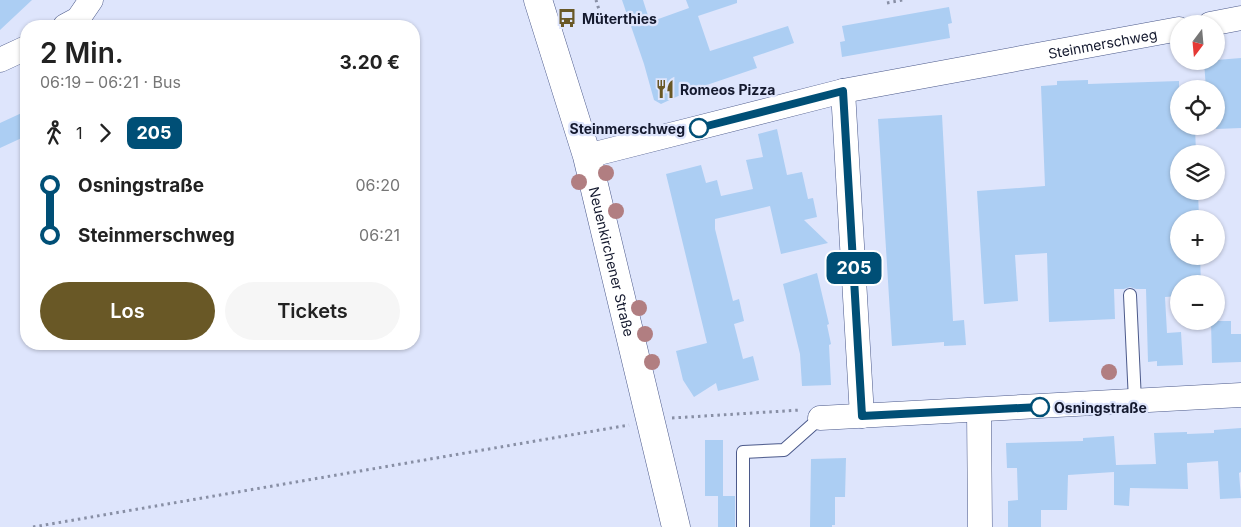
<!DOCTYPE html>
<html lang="de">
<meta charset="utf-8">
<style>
:root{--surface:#fff;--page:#f6f6f6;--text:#222;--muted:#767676;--accent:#695826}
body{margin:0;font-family:Inter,sans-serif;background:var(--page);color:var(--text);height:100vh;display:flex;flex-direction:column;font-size:19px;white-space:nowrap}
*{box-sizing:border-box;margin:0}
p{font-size:16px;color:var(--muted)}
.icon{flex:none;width:28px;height:28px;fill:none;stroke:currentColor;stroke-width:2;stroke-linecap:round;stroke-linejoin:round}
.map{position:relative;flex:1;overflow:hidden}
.details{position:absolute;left:20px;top:20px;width:400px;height:330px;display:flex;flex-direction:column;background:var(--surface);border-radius:20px;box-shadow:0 1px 4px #0004}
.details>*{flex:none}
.badge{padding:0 10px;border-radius:8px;font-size:18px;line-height:32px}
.needle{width:32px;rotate:196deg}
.tools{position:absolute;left:1170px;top:15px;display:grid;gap:10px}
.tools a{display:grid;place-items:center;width:55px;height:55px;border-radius:50%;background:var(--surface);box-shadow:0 1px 4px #0004;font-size:25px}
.map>.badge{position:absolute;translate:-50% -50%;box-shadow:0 0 0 2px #fff}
.legs{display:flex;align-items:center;gap:8px;height:55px;padding:0 20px;font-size:16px}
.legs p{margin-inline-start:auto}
.summary{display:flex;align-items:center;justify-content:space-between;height:85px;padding:0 20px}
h1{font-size:28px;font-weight:600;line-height:38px}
.button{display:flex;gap:10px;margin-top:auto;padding:10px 20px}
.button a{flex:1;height:58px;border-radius:30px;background:var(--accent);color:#fff;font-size:20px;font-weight:600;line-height:58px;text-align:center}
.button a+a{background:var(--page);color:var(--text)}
ul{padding:0 20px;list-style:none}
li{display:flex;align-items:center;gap:18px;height:50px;font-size:19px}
li i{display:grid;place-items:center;width:8px;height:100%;margin:0 6px;background:currentColor}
li i::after{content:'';width:12px;height:12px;margin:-6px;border:4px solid;border-radius:50%;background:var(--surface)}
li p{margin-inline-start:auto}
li:first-child i{background:linear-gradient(#0000 50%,currentColor 0)}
li:last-child i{background:linear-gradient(currentColor 50%,#0000 0)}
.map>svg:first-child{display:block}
.building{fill:#accef3}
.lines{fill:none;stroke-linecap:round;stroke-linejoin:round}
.service-casing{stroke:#4b598a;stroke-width:14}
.minor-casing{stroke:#4b598a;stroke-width:25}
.secondary-casing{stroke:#4b598a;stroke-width:29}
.path{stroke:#888fa5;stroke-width:3;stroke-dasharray:2.5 4;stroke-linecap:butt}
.service{stroke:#fff;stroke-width:12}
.minor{stroke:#fff;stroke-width:24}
.secondary{stroke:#fff;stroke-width:28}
.tree{fill:#b17e81}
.line-1-casing{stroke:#fff;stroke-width:11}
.line-1{stroke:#004f76;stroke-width:8}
.stop-1-dot{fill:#fff;stroke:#004f76;stroke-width:2.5}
.labels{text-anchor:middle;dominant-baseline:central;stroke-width:4.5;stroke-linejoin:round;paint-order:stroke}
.poi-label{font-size:14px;font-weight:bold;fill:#14192e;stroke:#dee5fc;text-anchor:start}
.street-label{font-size:14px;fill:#14192e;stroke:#dee5fc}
.stop-label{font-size:14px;font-weight:bold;fill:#14192e;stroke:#dee5fc;text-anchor:end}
</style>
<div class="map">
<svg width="1241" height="527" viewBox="0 0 1241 527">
<rect width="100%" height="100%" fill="#dee5fc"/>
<path class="building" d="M0,0H32L0,30Z
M622,0H643L650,22L689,8L686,0H737V3L698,16L710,51L788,26L794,43L753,57L757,68L689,91L661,104L654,100L644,64Z
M949,7L952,23L948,24L950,38L842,57L840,42L845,41L842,26Z
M1241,58V128L1216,129V89H1206L1204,61Z
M1088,80V84L1179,81V126H1195L1196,154H1179V191H1198L1199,219H1179V256H1200L1201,284H1179V296L1165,297L1167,333L1181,332L1183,365L1157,366V361L1148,362L1146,289H1136L1130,287L1124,289H1114L1115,319L1049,322L1047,253L1015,255L1018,301L984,304L977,191L1045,186L1041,86L1057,85V81Z
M26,111V136L0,148V123Z
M942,115L953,321L964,320L966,345L944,346V342L892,346L878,119Z
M777,129L787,175L802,172L808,199L813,198L817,217L804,220L828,243L781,254L770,206L715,219V229L733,301L739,299L744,321L734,324L743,359L753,356L759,380L718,391L716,383L694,397L683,380L676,351L707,343L666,174L701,165L706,183L717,180L721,196L753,189L746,160L763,157L758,134Z
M817,273L829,324L827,325L831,344L829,345L831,385L802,386L800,354L783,284Z
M1211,321H1231V334H1241V362L1212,363Z
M1241,428V472L1239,473L1241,498L1220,499L1218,461L1187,463L1188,489L1130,488L1129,506L1114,505V472L1068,475L1067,510H1041V527H1008V501L1018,500L1017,468H1007L1006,443L1083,441V438L1114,436L1116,465L1156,464L1154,433L1187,432V434L1214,433V430Z
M705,440H723V496H735V527H718V496H705Z
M846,458L845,497H835V525H832V527H810L811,459Z"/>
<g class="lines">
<g class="service-casing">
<path id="service" d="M1130,295L1135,401
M743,527V452L784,450L820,418"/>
</g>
<g class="minor-casing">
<g id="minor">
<path d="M1210,24L1241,18"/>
<path d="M65,26L78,19L91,0"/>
<path d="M0,60L26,48"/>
<path d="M843,91L862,416"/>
<path id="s1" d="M587,156L843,91L1179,29"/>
<path d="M979,411L980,527"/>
<path d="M820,418L1241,395"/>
</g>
</g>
<g class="secondary-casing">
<g id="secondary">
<path id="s2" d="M538,0L587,156L676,527"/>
</g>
</g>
<path class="path" d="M887,3L903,0
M593,17L600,13L596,0
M672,418L801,410
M33,527L629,425"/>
<use href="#service" class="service"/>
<use href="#minor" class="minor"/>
<use href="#secondary" class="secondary"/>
</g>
<g class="tree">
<circle cx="606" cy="173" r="8"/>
<circle cx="579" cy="182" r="8"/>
<circle cx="616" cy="211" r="8"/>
<circle cx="639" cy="308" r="8"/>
<circle cx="645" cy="334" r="8"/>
<circle cx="652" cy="362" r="8"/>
<circle cx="1109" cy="372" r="8"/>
</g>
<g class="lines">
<g class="line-1-casing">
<path id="line-1" d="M699,128L843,91L862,416L1040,407"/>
</g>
<use href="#line-1" class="line-1"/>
</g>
<defs>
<g id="bus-bare" transform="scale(1.5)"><path d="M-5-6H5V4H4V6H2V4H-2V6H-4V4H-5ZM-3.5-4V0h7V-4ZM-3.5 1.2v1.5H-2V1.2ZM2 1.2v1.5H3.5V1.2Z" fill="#695826" stroke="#dee5fc" stroke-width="2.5" paint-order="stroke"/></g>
<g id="restaurant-bare" transform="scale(1.5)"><path d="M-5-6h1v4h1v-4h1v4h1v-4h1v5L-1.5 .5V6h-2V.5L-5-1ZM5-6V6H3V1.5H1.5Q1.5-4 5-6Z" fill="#695826" stroke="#dee5fc" stroke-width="2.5" paint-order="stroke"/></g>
</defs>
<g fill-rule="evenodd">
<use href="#bus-bare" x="567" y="18"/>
<use href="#restaurant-bare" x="665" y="89"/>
</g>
<g class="stop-1-dot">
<circle cx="699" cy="128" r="9"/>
<circle cx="1040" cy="407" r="9"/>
</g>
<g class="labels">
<g class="poi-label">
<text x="582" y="18">Müterthies</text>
<text x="680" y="89">Romeos Pizza</text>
</g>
<g class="street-label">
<text stroke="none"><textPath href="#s1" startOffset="528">Steinmerschweg</textPath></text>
<text stroke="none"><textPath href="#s2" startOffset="272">Neuenkirchener Straße</textPath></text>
</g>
<g class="stop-label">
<text x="685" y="128">Steinmerschweg</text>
<text x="1054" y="407" text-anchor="start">Osningstraße</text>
</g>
</g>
</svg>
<div class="tools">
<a><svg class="needle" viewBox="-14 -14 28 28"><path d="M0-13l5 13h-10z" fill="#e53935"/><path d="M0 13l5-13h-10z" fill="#767676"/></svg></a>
<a><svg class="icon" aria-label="locate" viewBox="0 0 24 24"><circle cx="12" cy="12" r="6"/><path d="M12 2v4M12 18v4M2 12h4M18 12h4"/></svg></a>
<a><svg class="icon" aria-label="layers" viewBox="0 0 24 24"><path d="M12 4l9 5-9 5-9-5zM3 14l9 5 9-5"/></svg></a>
<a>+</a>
<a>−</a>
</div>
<b class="badge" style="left:854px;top:268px;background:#004f76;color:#fff">205</b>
<section class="details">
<div class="summary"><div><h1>2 Min.</h1><p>06:19 – 06:21 · Bus</p></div><b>3.20 €</b></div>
<div class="legs"><svg class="icon" aria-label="walk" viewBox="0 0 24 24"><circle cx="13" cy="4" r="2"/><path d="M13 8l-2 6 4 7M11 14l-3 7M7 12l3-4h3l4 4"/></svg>1<svg class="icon" aria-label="forward" viewBox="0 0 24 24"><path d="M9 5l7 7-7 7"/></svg><b class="badge" style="background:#004f76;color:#fff">205</b></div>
<ul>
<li><i style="color:#004f76"></i><b>Osningstraße</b><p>06:20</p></li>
<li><i style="color:#004f76"></i><b>Steinmerschweg</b><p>06:21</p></li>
</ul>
<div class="button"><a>Los</a><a>Tickets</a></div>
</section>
</div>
